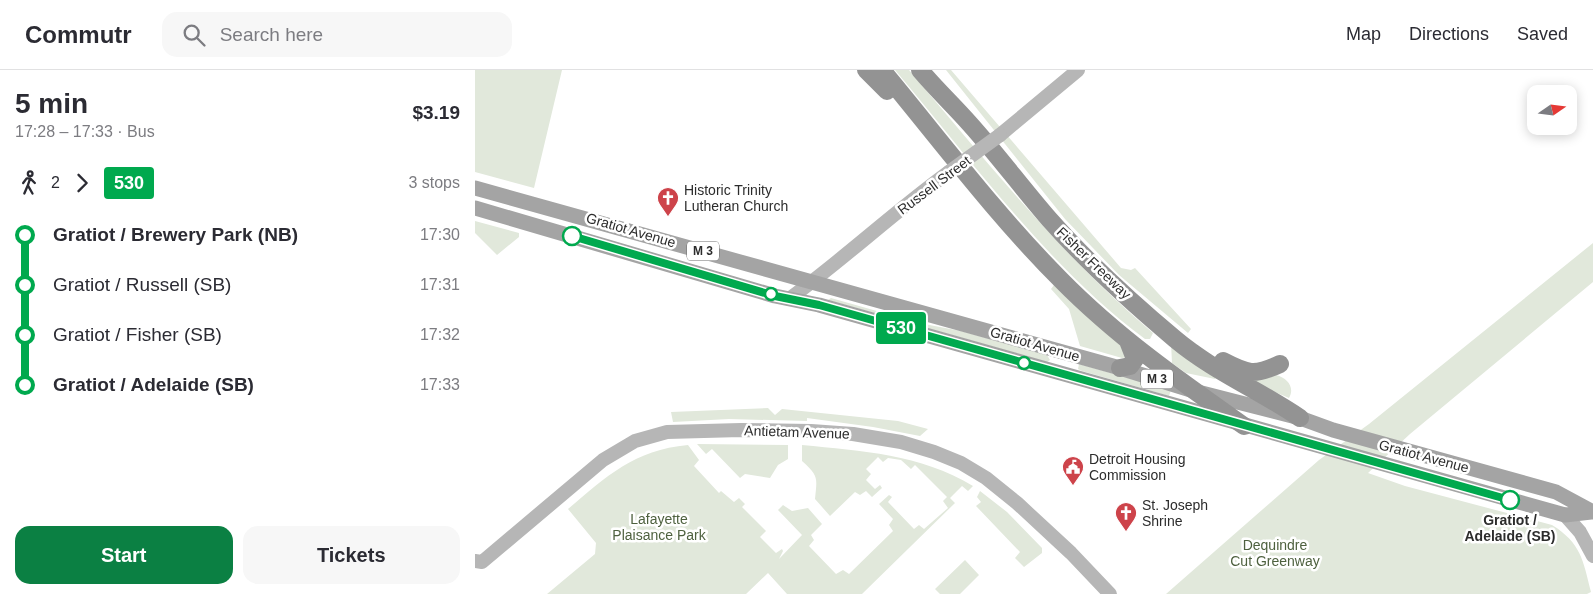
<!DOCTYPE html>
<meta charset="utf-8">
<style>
:root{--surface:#fff;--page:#f7f7f7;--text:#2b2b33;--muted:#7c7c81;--line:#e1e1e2;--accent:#0b8043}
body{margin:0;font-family:Helvetica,sans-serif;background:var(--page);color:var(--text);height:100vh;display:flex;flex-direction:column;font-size:19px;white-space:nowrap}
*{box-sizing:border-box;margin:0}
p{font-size:16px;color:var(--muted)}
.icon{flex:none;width:28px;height:28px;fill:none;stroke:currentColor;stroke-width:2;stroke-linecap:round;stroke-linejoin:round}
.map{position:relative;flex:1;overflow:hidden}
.panel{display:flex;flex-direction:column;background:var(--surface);width:475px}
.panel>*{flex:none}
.badge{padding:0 10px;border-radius:4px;font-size:18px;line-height:32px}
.needle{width:32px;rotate:76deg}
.buttons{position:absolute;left:1052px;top:15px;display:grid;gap:10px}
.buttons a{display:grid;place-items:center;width:50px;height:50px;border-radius:10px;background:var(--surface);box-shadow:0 2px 12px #0003;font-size:25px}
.map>.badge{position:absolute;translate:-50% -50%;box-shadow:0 0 0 2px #fff}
.legs{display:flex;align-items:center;gap:8px;height:55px;padding:0 15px;font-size:16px}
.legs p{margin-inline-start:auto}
.headline{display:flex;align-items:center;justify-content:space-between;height:85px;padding:0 15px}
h1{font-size:28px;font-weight:600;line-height:38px}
.button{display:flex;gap:10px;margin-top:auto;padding:10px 15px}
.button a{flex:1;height:58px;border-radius:15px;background:var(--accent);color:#fff;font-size:20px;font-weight:600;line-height:58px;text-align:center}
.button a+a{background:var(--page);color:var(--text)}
ul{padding:0 15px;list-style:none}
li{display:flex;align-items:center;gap:18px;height:50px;font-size:19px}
li i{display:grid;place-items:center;width:8px;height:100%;margin:0 6px;background:currentColor}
li i::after{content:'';width:12px;height:12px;margin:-6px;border:4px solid;border-radius:50%;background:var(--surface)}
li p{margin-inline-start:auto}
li:first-child i{background:linear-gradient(#0000 50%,currentColor 0)}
li:last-child i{background:linear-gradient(currentColor 50%,#0000 0)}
header{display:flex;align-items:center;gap:30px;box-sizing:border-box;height:70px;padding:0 25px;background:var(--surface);border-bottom:1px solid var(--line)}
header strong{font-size:24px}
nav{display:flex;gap:28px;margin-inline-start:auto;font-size:18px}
.search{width:350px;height:45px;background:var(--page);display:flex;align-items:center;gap:12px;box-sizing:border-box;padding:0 18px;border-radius:15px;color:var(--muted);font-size:19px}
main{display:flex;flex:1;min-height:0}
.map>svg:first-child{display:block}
.green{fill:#e1e8db}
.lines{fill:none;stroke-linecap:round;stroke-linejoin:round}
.secondary{stroke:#b6b6b6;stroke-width:14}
.primary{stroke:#a4a4a4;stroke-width:15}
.highway{stroke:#939393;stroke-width:18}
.secondary-bridge{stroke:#b6b6b6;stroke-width:14}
.line-1-casing{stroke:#fff;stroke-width:11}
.line-1{stroke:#00a94e;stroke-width:8}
.stop-1-dot{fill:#fff;stroke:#00a94e;stroke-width:2.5}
.labels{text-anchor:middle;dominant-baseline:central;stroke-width:5;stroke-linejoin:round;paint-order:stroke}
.shield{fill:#fff;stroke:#6b6b6b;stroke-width:1}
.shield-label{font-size:12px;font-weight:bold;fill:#2c2c2c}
.street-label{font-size:14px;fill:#2c2c2c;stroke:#fff}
.poi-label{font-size:14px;fill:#2c2c2c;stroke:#fff;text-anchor:start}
.park-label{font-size:14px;fill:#4e613f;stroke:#fff}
.stop-label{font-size:14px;font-weight:bold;fill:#2c2c2c;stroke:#fff}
</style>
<header>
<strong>Commutr</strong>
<div class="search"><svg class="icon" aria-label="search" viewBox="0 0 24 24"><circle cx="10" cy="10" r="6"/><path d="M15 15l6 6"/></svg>Search here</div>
<nav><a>Map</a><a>Directions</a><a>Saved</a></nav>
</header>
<main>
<section class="panel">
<div class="headline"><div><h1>5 min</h1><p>17:28 – 17:33 · Bus</p></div><b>$3.19</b></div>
<div class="legs"><svg class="icon" aria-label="walk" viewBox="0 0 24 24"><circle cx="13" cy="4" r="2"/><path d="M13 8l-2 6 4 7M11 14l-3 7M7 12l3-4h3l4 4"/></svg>2<svg class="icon" aria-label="forward" viewBox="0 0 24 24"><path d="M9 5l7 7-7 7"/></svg><b class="badge" style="background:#00a94e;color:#fff">530</b><p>3 stops</p></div>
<ul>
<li><i style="color:#00a94e"></i><b>Gratiot / Brewery Park (NB)</b><p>17:30</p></li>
<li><i style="color:#00a94e"></i><span>Gratiot / Russell (SB)</span><p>17:31</p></li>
<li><i style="color:#00a94e"></i><span>Gratiot / Fisher (SB)</span><p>17:32</p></li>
<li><i style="color:#00a94e"></i><b>Gratiot / Adelaide (SB)</b><p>17:33</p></li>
</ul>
<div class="button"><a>Start</a><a>Tickets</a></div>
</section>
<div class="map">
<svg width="1118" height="524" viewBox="0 0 1118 524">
<rect width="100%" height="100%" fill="#fff"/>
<path class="green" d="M0,0H87L59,118L0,102Z
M420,0H434C512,92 586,185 678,263L675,269H670C574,198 497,91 420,0Z
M471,0H476L646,198L656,200L660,198L716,259L713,263L644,205L590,149Z
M0,151L44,163V167L22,185L0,163Z
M1118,173V212L935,364L893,403L930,416L1077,455C1106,473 1108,490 1116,522L1112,524H691L844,390L894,354Z
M579,215L653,282L652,287L647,288L605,276L594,239L576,219Z
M356,228L444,253L486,261L572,285L575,290L572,292L353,230Z
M696,273L742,306L740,309L711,303L697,293Z
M604,294L696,320L694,326L607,301L603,299Z
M801,305C813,308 820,318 814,328L773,311Z
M293,338L300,345L307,339L423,351L453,359L445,366L398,357L332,348V351L254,349L198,352L196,342Z
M222,374L313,375V389L303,395L295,408L270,404L265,408L237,379L231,384Z
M213,375L224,390L219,396L244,423L246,421L259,432L264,428L270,434L267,437L291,461L285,467L301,483L307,479L308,481L304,489L327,465L303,440L308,435L317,441L333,438L347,454L336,465L339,470L334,476L361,504L368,500L374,504L418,461L414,455L418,449L404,434L414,425L417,427L413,432L439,459L444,455L449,459L473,438L468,431L472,427L440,395L436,399L426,390L413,388L408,392L403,387L391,399L396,404L391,410L400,419L405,415L407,418L397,427L391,421L385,425L380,422L355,446L340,429C342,408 344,406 327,391V375C387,381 445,384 498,416L493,421L487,416L475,428L480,433L387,524H312L293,503L271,524H72L120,484L121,473L93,439C132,406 159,380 213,375Z
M505,421L532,442L567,478V483L549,497L540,488L545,482L501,436L506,432L502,427Z
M490,490L504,505L485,524H465L460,519Z"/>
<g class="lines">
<path class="secondary" d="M525,65L603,0
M314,229C369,189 419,142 474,102
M1090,445L1105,462L1118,486
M0,491L7,492L128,390L160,371L192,362L266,360L336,361L378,364L426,372L459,382L486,393L511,408L542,433L596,483L635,524"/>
<path class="primary" d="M0,118L645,298L719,321L825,348L858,360L1081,422L1118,442
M0,138L300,226L344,235L1090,445L1116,442"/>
<path class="highway" d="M391,0L412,21
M407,0C465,70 522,146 586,210C641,266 705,311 769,356
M445,0C461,19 478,35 494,53C522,84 547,118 574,149C612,192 656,232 700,269C738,301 784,320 825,348
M748,291C773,304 779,306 805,294
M645,298L655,296L660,289L653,271"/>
<path class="secondary-bridge" d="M474,102L525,65"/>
</g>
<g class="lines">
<g class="line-1-casing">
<path id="line-1" d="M97,166L300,226L344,235L1035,430"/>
</g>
<use href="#line-1" class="line-1"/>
</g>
<defs>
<g id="church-pin" transform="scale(1.125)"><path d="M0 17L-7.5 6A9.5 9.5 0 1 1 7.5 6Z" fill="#cd434a" stroke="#fff"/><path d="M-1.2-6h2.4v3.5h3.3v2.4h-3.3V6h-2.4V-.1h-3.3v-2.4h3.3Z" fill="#fff"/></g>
<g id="civic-pin" transform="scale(1.125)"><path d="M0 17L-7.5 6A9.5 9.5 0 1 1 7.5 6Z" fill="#cd434a" stroke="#fff"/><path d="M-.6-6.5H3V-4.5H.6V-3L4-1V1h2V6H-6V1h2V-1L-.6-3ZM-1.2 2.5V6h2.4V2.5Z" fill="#fff"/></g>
</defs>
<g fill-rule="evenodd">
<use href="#church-pin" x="193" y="128"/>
<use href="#civic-pin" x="598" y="397"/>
<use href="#church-pin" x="651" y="443"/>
</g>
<g class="stop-1-dot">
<circle cx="97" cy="166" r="9"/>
<circle cx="296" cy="224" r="6"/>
<circle cx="549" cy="293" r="6"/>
<circle cx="1035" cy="430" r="9"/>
</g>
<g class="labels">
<g class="shield">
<rect x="212" y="171.5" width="32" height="19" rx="4"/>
<rect x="666" y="299.5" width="32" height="19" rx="4"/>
</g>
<g class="shield-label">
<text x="228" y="181">M 3</text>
<text x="682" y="309">M 3</text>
</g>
<g class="street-label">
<text transform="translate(459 115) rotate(-37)">Russell Street</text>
<text transform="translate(156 160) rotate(16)">Gratiot Avenue</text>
<text transform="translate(619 193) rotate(44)">Fisher Freeway</text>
<text transform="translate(560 274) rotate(16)">Gratiot Avenue</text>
<text transform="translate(322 362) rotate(2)">Antietam Avenue</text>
<text transform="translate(949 386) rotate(15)">Gratiot Avenue</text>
</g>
<g class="poi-label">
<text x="209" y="120">Historic Trinity<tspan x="209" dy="16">Lutheran Church</tspan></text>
<text x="614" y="389">Detroit Housing<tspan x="614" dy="16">Commission</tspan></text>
<text x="667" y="435">St. Joseph<tspan x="667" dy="16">Shrine</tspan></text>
</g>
<g class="park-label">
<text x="184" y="449">Lafayette<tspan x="184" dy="16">Plaisance Park</tspan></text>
<text x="800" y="475">Dequindre<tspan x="800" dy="16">Cut Greenway</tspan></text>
</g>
<g class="stop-label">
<text x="1035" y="450">Gratiot /<tspan x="1035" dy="16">Adelaide (SB)</tspan></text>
</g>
</g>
</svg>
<div class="buttons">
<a><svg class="needle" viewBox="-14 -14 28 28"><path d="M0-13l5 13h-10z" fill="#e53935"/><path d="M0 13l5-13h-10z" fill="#7c7c81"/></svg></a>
</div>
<b class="badge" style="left:426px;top:258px;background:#00a94e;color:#fff">530</b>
</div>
</main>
